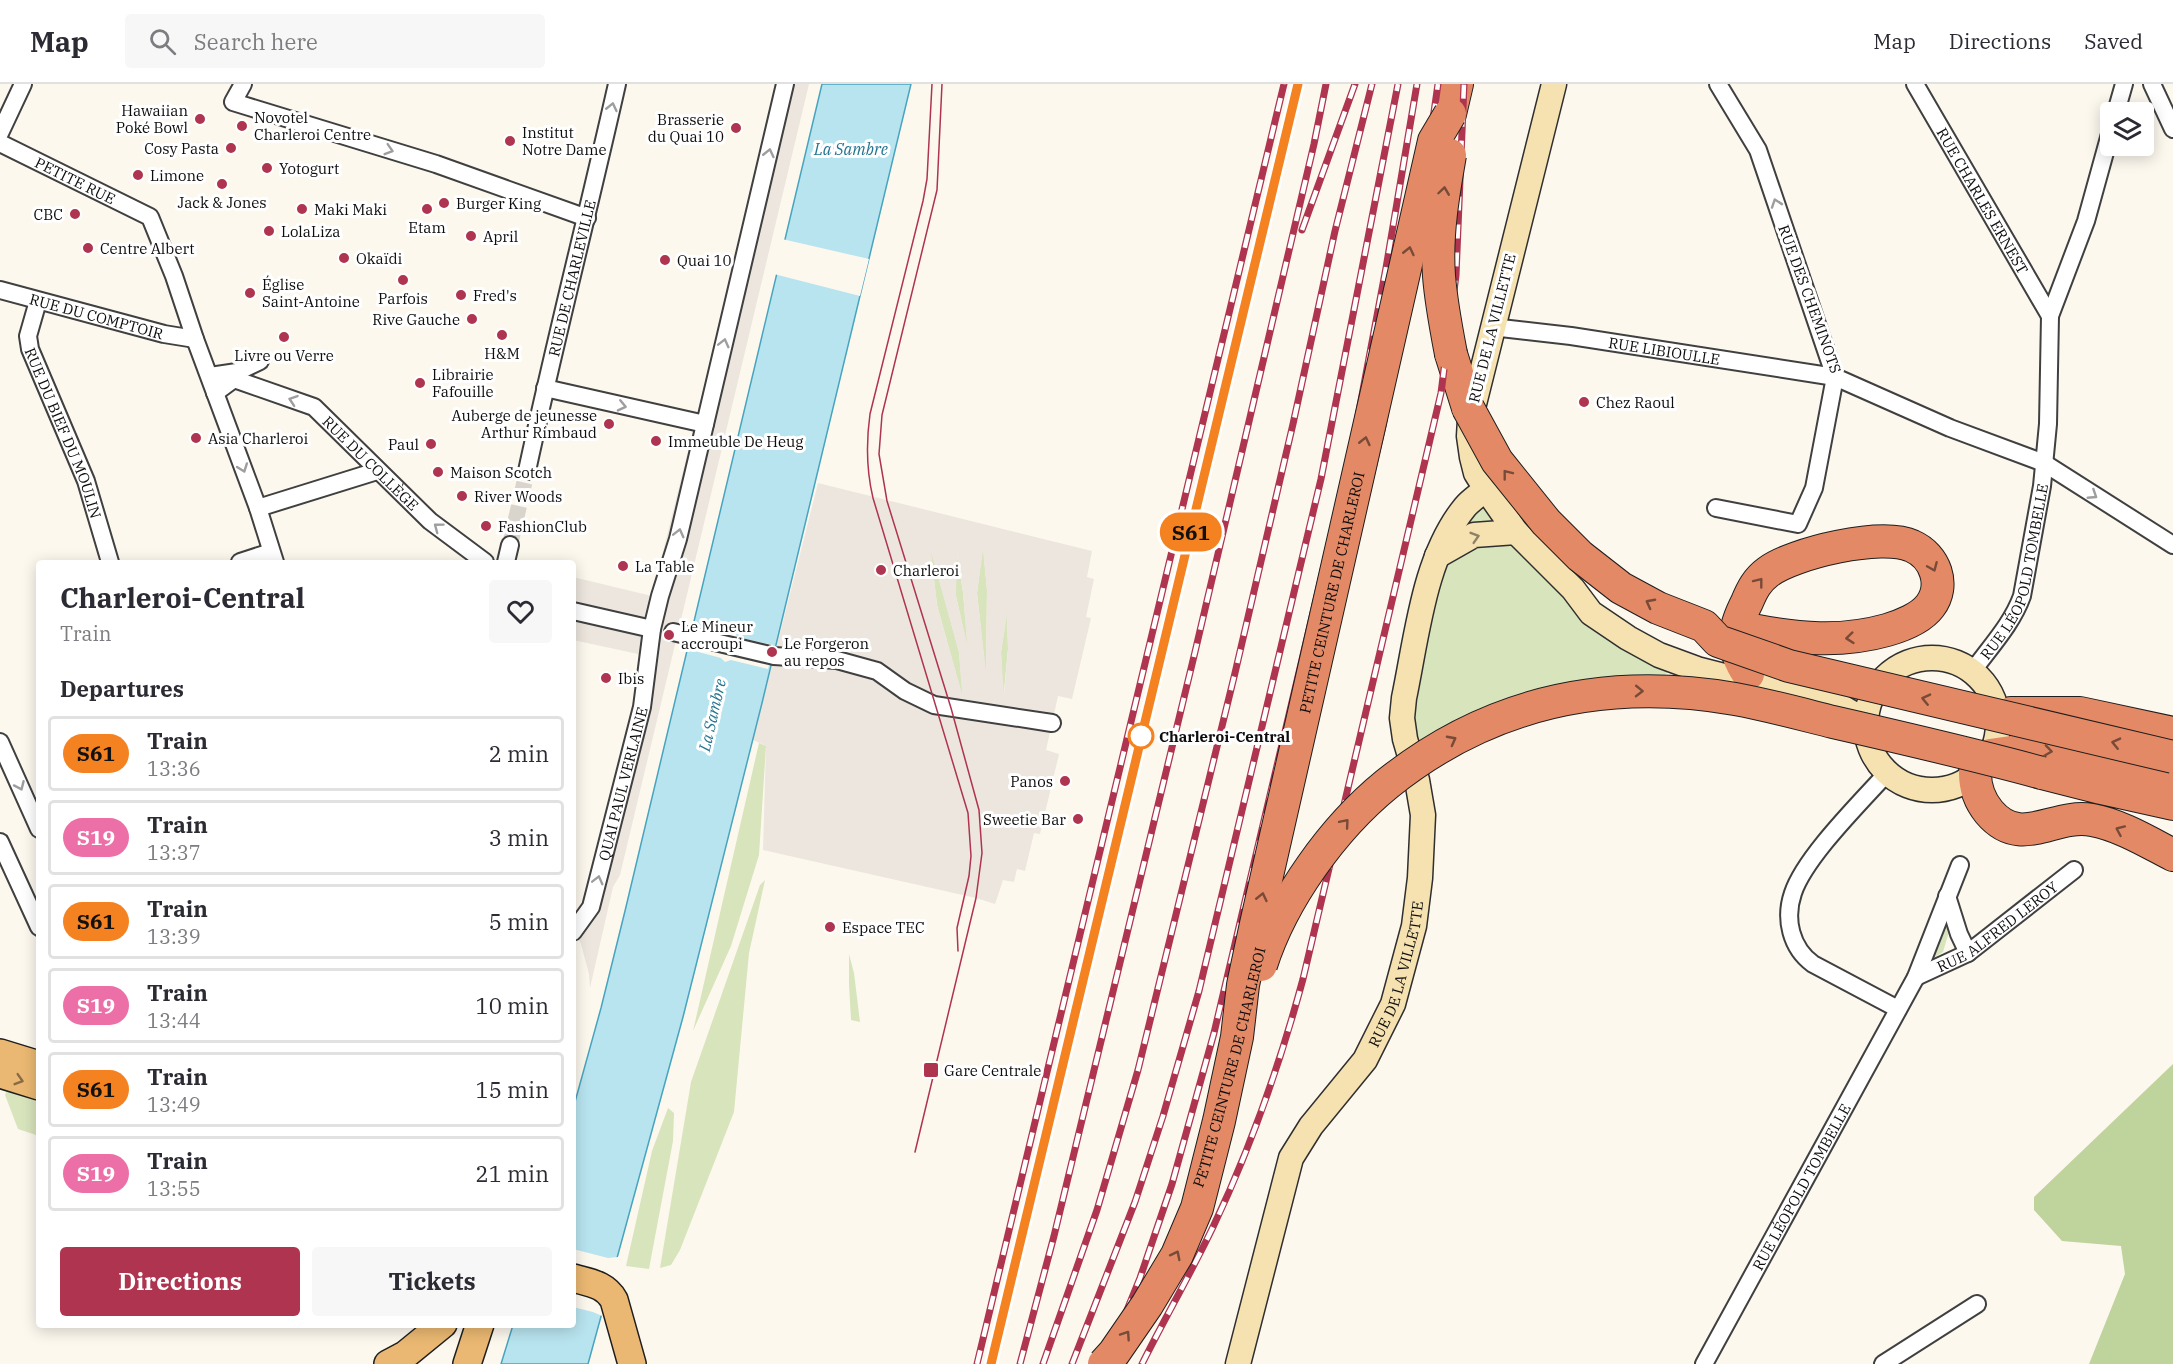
<!DOCTYPE html>
<meta charset="utf-8">
<style>
:root{--surface:#fff;--page:#f7f7f7;--text:#2b2b33;--muted:#7c7c81;--line:#e1e1e2;--accent:#ae344f}
body{margin:0;font-family:"IBM Plex Serif",serif;background:var(--page);color:var(--text);height:100vh;display:flex;flex-direction:column;font-size:22px;white-space:nowrap}
*{box-sizing:border-box;margin:0}
p{font-size:20px;color:var(--muted)}
.icon{flex:none;width:33px;height:33px;fill:none;stroke:currentColor;stroke-width:2;stroke-linecap:round;stroke-linejoin:round}
.map{position:relative;flex:1;overflow:hidden}
.side{position:absolute;left:36px;top:476px;width:540px;height:768px;display:flex;flex-direction:column;background:var(--surface);border-radius:6px;box-shadow:0 3px 15px #0003}
.side>*{flex:none}
.badge{padding:0 12px;border-radius:20px;font-size:21px;line-height:39px}
.tools{position:absolute;left:2100px;top:18px;display:grid;gap:12px}
.tools a{display:grid;place-items:center;width:54px;height:54px;border-radius:6px;background:var(--surface);box-shadow:0 3px 15px #0003;font-size:30px}
.map>.badge{position:absolute;translate:-50% -50%;box-shadow:0 0 0 3px #fff}
h2{padding:0 24px;font-size:22px;line-height:54px}
.round{display:grid;place-items:center;flex:none;width:63px;height:63px;border-radius:6px;background:var(--page)}
.head{display:flex;align-items:center;justify-content:space-between;height:102px;padding:0 24px}
h1{font-size:28px;font-weight:800;line-height:45px}
.cta{display:flex;gap:12px;margin-top:auto;padding:12px 24px}
.cta a{flex:1;height:69px;border-radius:6px;background:var(--accent);color:#fff;font-size:24px;font-weight:800;line-height:69px;text-align:center}
.cta a+a{background:var(--page);color:var(--text)}
ul{padding:0;list-style:none}
li{display:flex;align-items:center;gap:18px;height:75px;margin:0 12px 9px;padding:0 12px;border:3px solid var(--line);border-radius:6px}
li div{flex:1}
li b{display:block;font-size:22px}
li em{font-style:normal}
li .badge{min-width:66px;font-weight:700;text-align:center}
header{display:flex;align-items:center;gap:36px;box-sizing:border-box;height:84px;padding:0 30px;background:var(--surface);border-bottom:2px solid var(--line)}
header strong{font-size:28px}
nav{display:flex;gap:33px;margin-inline-start:auto;font-size:21px}
.search{width:420px;height:54px;background:var(--page);display:flex;align-items:center;gap:15px;box-sizing:border-box;padding:0 21px;border-radius:6px;color:var(--muted);font-size:22px}
.map>svg:first-child{display:block}
.green{fill:#d8e4bc}
.forest{fill:#bfd39d}
.plaza{fill:#ece6de;fill-rule:evenodd}
.water{fill:#b8e4ef;stroke:#47a4be;stroke-width:1.5}
.pier{fill:#fdf8ee}
.lines{fill:none;stroke-linecap:round;stroke-linejoin:round}
.street-tunnel{stroke:#d9d5cc;stroke-width:16;stroke-dasharray:16 8;stroke-linecap:butt}
.street-casing{stroke:#404040;stroke-width:20}
.secondary-casing{stroke:#2f2f2f;stroke-width:27}
.primary-casing{stroke:#1e1e1e;stroke-width:30}
.highway-casing{stroke:#1e1e1e;stroke-width:34}
.street{stroke:#fff;stroke-width:16}
.secondary{stroke:#f6e2b0;stroke-width:24}
.primary{stroke:#eab872;stroke-width:27}
.highway{stroke:#e48965;stroke-width:32}
.tram{stroke:#ae344f;stroke-width:1.5}
.rail-casing{stroke:#ae344f;stroke-width:7}
.rail{stroke:#fff;stroke-width:4.5;stroke-dasharray:14;stroke-linecap:butt}
.highway-bridge-casing{stroke:#1e1e1e;stroke-width:34;stroke-linecap:butt}
.highway-bridge{stroke:#e48965;stroke-width:32}
.oneway{stroke:#9e9e9e}
.oneway2{stroke:#784b39}
.oneway3{stroke:#8d8267}
.oneway4{stroke:#876b45}
.line-casing{stroke:#fff;stroke-width:14}
.line{stroke:#f58220;stroke-width:9}
.poi-dot{fill:#ae344f;stroke:#fff;stroke-width:2}
.stop-dot{fill:#fff;stroke:#f58220;stroke-width:3}
.labels{text-anchor:middle;dominant-baseline:central;stroke-width:6;stroke-linejoin:round;paint-order:stroke}
.poi-label{font-size:15px;fill:#0d0d0d;stroke:#fff;text-anchor:start}
.street-label{font-size:15px;fill:#0d0d0d;stroke:#fff}
.stop-label{font-size:15px;font-weight:bold;fill:#0d0d0d;stroke:#fff;text-anchor:start}
.water-label{font-size:16px;font-style:italic;fill:#247491;stroke:#fff}
</style>
<header>
<strong>Map</strong>
<div class="search"><svg class="icon" aria-label="search" viewBox="0 0 24 24"><circle cx="10" cy="10" r="6"/><path d="M15 15l6 6"/></svg>Search here</div>
<nav><a>Map</a><a>Directions</a><a>Saved</a></nav>
</header>
<div class="map">
<svg width="2173" height="1280" viewBox="0 0 2173 1280">
<rect width="100%" height="100%" fill="#fdf8ee"/>
<path class="green" d="M1486,419L1555,505L1594,542L1671,585L1661,595L1501,620L1444,643L1416,660L1410,617L1442,486L1474,431Z
M930,462L959,568L963,615L937,521Z
M983,462L987,506L986,593L977,509Z
M956,466L963,508L968,566L956,512Z
M1007,527L1008,565L1003,617L1001,568Z
M759,659L766,662L759,771L731,862L693,947Z
M765,796L749,869L734,1028L680,1166L671,1181L660,1184L691,998L760,801Z
M1944,838L1951,841L1943,868L1930,876Z
M849,870L854,889L860,938L851,936L849,900Z
M8,1004L39,1014V1052L18,1045L5,1011Z
M668,1024L674,1029L673,1057L649,1185L626,1182L652,1067Z"/>
<path class="forest" d="M2173,980V1280H2089L2125,1190L2121,1162L2062,1157L2034,1126V1113Z"/>
<path class="plaza" d="M779,0H809L620,791L613,803L590,904L589,890L581,860L576,849L591,823L644,583L638,570L573,556V493L652,512Z
M818,399L1092,467L1087,493L1094,495L1086,533L1091,534L1072,615L1058,612L1046,666L1059,670L1040,750L1034,749L1025,787L1017,785L1014,798L1003,796L995,820L976,814L763,766L766,662L753,656ZM983,466L987,506L986,587L977,509ZM931,468L959,568L962,610L937,521ZM957,471L963,508L967,560L956,512ZM1007,532L1008,565L1004,610L1001,568Z"/>
<path class="water" d="M822,0H911L762,619L683,933L588,1280H501L513,1241L573,1240V1025L601,924L625,827Z"/>
<path class="pier" d="M782,155L869,175L860,212L774,190Z
M691,537L696,543L726,550L732,547L736,550L737,553L773,561L768,585L731,576L725,578L721,574L691,566L684,567Z
M573,1165L608,1174L618,1173L622,1168L604,1235L602,1232L593,1228L573,1223Z"/>
<g class="lines">
<path class="street-tunnel" d="M510,461L527,387"/>
<g class="street-casing">
<g id="street">
<path d="M243,0L233,18L436,80L587,134"/>
<path id="s1" d="M1915,0L2050,232"/>
<path d="M2152,0L2173,45"/>
<path d="M2116,28L2124,0"/>
<path d="M0,49L23,0"/>
<path id="s2" d="M0,59L150,133L174,192L195,255L258,424L275,478"/>
<path id="s3" d="M0,206L164,250L195,255"/>
<path id="s4" d="M38,217L28,252L30,265L86,397L110,478"/>
<path id="s5" d="M1492,243L1571,252L1835,293L1950,344L2044,379L2173,461"/>
<path d="M210,292L237,288L260,277"/>
<path d="M545,304L705,340"/>
<path id="s6" d="M215,309L234,295L314,323L430,437L485,478"/>
<path id="s7" d="M527,387C555,257 588,129 617,0"/>
<path d="M258,424L377,387"/>
<path d="M1716,424L1798,440L1814,404L1835,293L1758,66L1718,0"/>
<path d="M240,478L271,468"/>
<path d="M506,478L510,461"/>
<path d="M573,527L652,545"/>
<path d="M673,548L774,572L837,576L877,587L905,607L934,621L1052,639"/>
<path id="s8" d="M1972,588C1990,563 2012,540 2022,512L2042,402L2048,340L2050,232L2086,137L2110,50"/>
<path d="M0,658L39,745"/>
<path d="M1887,689C1860,719 1805,773 1793,809C1784,835 1791,864 1813,880L1898,925"/>
<path d="M0,758L39,843"/>
<path d="M1947,812L1959,850L1968,869"/>
<path id="s9" d="M573,848L591,823L642,623L652,545L660,512L678,455L785,0"/>
<path id="s10" d="M1916,893L1968,869L2074,786"/>
<path id="s11" d="M1704,1280L1916,893L1960,781"/>
<path d="M1883,1280L1977,1220"/>
</g>
</g>
<g class="secondary-casing">
<g id="secondary">
<path d="M1554,0L1470,336L1469,352L1472,373L1476,389L1486,405L1516,448L1573,505L1591,529L1628,554L1659,571L1697,585L1840,622L1857,632L1866,642"/>
<path d="M1437,472L1474,451L1516,448"/>
<circle cx="1932" cy="640" r="66"/>
<path id="s12" d="M1238,1280L1291,1074L1311,1042L1365,976L1393,920L1414,842L1420,794L1423,731L1417,696L1405,655L1402,634L1404,614C1417,552 1424,473 1465,423C1471,416 1479,411 1486,405"/>
</g>
</g>
<g class="primary-casing">
<path id="primary" d="M0,969L39,981
M0,990L39,1002
M573,1194C590,1199 605,1200 614,1216L632,1280
M388,1280L405,1271L443,1240
M467,1280L480,1240"/>
</g>
<g class="highway-casing">
<path id="highway" d="M1450,30L1457,0
M1451,270L1468,324
M1748,590C1730,563 1733,545 1747,518C1752,506 1757,496 1768,488C1793,469 1882,448 1912,462C1935,472 1946,501 1930,522C1921,534 1901,542 1887,546C1841,559 1798,555 1752,546
M2011,629H2080L2173,649
M1990,671L2032,665L2044,666L2173,696
M1975,689C1975,703 1980,717 1989,728C2021,766 2053,729 2092,736C2120,741 2148,758 2173,771
M2042,689L2101,704L2173,720"/>
</g>
<use href="#street" class="street"/>
<use href="#secondary" class="secondary"/>
<use href="#primary" class="primary"/>
<use href="#highway" class="highway"/>
<path class="tram" d="M932,0L927,95L923,117L870,330C866,359 866,385 873,414L968,729L971,772L969,792L957,844L958,867
M915,1068L976,814L982,769L979,726L951,624L887,417L879,370L882,331L937,106L942,0"/>
<g class="rail-casing">
<g id="rail">
<path d="M1302,146L1355,0"/>
<path d="M977,1280L1284,0"/>
<path d="M991,1280L1298,0"/>
<path d="M1020,1280L1054,1152L1195,568L1314,60L1326,0"/>
<path d="M1043,1280L1097,1126L1138,986L1235,589L1293,340L1335,147L1372,0"/>
<path d="M1072,1280L1135,1118L1163,1032L1199,907L1321,395L1398,0"/>
<path d="M1105,1280L1140,1194L1172,1100L1214,949L1353,359L1386,184L1417,0"/>
<path id="s13" d="M1123,1280L1188,1126L1203,1086L1236,964L1383,342L1411,189L1438,0"/>
<path d="M1142,1280C1165,1234 1191,1189 1213,1143C1251,1063 1280,980 1303,895L1441,309L1456,191L1464,0"/>
</g>
</g>
<use href="#rail" class="rail"/>
<g class="highway-bridge-casing">
<g id="highway-bridge">
<path d="M1450,71C1443,111 1436,151 1439,192C1441,218 1446,244 1451,270"/>
<path d="M1468,324L1497,377L1546,438L1580,472L1621,504L1658,524L1704,542L1718,557L1789,582L2173,673"/>
<path d="M1261,881C1282,815 1333,744 1387,700C1489,618 1607,593 1735,615C1768,621 1801,630 1833,638C1903,654 1973,670 2042,689"/>
<path id="s14" d="M1104,1280L1114,1269L1147,1221L1177,1171L1197,1124L1219,1037L1237,953L1243,901L1256,840L1434,57L1450,30"/>
</g>
</g>
<use href="#highway-bridge" class="highway-bridge"/>
</g>
<defs><path id="oneway-chevron" d="M-2-3.5L2.5 0L-2 3.5" fill="none" stroke-width="1.6" stroke-linecap="round" stroke-linejoin="round" transform="scale(1.5)"/></defs>
<g class="oneway">
<use href="#oneway-chevron" transform="translate(612 23) rotate(-77)"/>
<use href="#oneway-chevron" transform="translate(389 66) rotate(17)"/>
<use href="#oneway-chevron" transform="translate(769 69) rotate(-77)"/>
<use href="#oneway-chevron" transform="translate(1776 119) rotate(-109)"/>
<use href="#oneway-chevron" transform="translate(724 259) rotate(-76)"/>
<use href="#oneway-chevron" transform="translate(293 316) rotate(-161)"/>
<use href="#oneway-chevron" transform="translate(622 322) rotate(13)"/>
<use href="#oneway-chevron" transform="translate(243 384) rotate(70)"/>
<use href="#oneway-chevron" transform="translate(2093 411) rotate(33)"/>
<use href="#oneway-chevron" transform="translate(438 443) rotate(-143)"/>
<use href="#oneway-chevron" transform="translate(679 449) rotate(-76)"/>
<use href="#oneway-chevron" transform="translate(20 702) rotate(66)"/>
<use href="#oneway-chevron" transform="translate(598 796) rotate(-76)"/>
</g>
<g class="oneway2">
<use href="#oneway-chevron" transform="translate(1444 107) rotate(-82)"/>
<use href="#oneway-chevron" transform="translate(1409 167) rotate(-77)"/>
<use href="#oneway-chevron" transform="translate(1365 357) rotate(-77)"/>
<use href="#oneway-chevron" transform="translate(1507 390) rotate(-128)"/>
<use href="#oneway-chevron" transform="translate(1933 483) rotate(67)"/>
<use href="#oneway-chevron" transform="translate(1759 498) rotate(-52)"/>
<use href="#oneway-chevron" transform="translate(1650 519) rotate(-152)"/>
<use href="#oneway-chevron" transform="translate(1850 554) rotate(174)"/>
<use href="#oneway-chevron" transform="translate(1639 607) rotate(1)"/>
<use href="#oneway-chevron" transform="translate(1926 615) rotate(-167)"/>
<use href="#oneway-chevron" transform="translate(1452 656) rotate(-28)"/>
<use href="#oneway-chevron" transform="translate(2116 659) rotate(-167)"/>
<use href="#oneway-chevron" transform="translate(2048 667) rotate(8)"/>
<use href="#oneway-chevron" transform="translate(1345 739) rotate(-50)"/>
<use href="#oneway-chevron" transform="translate(2120 746) rotate(-156)"/>
<use href="#oneway-chevron" transform="translate(1262 813) rotate(-77)"/>
<use href="#oneway-chevron" transform="translate(1176 1171) rotate(-63)"/>
<use href="#oneway-chevron" transform="translate(1126 1251) rotate(-56)"/>
</g>
<use class="oneway3" href="#oneway-chevron" transform="translate(1475 453) rotate(-17)"/>
<use class="oneway4" href="#oneway-chevron" transform="translate(19 996) rotate(17)"/>
<g class="lines">
<g class="line-casing">
<path id="line" d="M991,1280L1298,0"/>
</g>
<use href="#line" class="line"/>
</g>
<g class="poi-dot">
<circle cx="200" cy="35" r="6"/>
<circle cx="242" cy="42" r="6"/>
<circle cx="736" cy="44" r="6"/>
<circle cx="510" cy="57" r="6"/>
<circle cx="231" cy="64" r="6"/>
<circle cx="267" cy="84" r="6"/>
<circle cx="138" cy="91" r="6"/>
<circle cx="222" cy="100" r="6"/>
<circle cx="444" cy="119" r="6"/>
<circle cx="302" cy="125" r="6"/>
<circle cx="427" cy="125" r="6"/>
<circle cx="75" cy="130" r="6"/>
<circle cx="269" cy="147" r="6"/>
<circle cx="471" cy="152" r="6"/>
<circle cx="88" cy="164" r="6"/>
<circle cx="344" cy="174" r="6"/>
<circle cx="665" cy="176" r="6"/>
<circle cx="403" cy="196" r="6"/>
<circle cx="250" cy="209" r="6"/>
<circle cx="461" cy="211" r="6"/>
<circle cx="472" cy="235" r="6"/>
<circle cx="502" cy="251" r="6"/>
<circle cx="284" cy="253" r="6"/>
<circle cx="420" cy="299" r="6"/>
<circle cx="1584" cy="318" r="6"/>
<circle cx="609" cy="340" r="6"/>
<circle cx="196" cy="354" r="6"/>
<circle cx="656" cy="357" r="6"/>
<circle cx="431" cy="360" r="6"/>
<circle cx="438" cy="388" r="6"/>
<circle cx="462" cy="412" r="6"/>
<circle cx="486" cy="442" r="6"/>
<circle cx="623" cy="482" r="6"/>
<circle cx="881" cy="486" r="6"/>
<circle cx="669" cy="551" r="6"/>
<circle cx="772" cy="568" r="6"/>
<circle cx="606" cy="594" r="6"/>
<circle cx="1065" cy="697" r="6"/>
<circle cx="1078" cy="735" r="6"/>
<circle cx="830" cy="843" r="6"/>
<rect x="923" y="978" width="16" height="16" rx="3"/>
</g>
<circle class="stop-dot" cx="1141" cy="652" r="12"/>
<g class="labels">
<g class="poi-label">
<text x="188" y="26" text-anchor="end">Hawaiian<tspan x="188" dy="17">Poké Bowl</tspan></text>
<text x="254" y="33">Novotel<tspan x="254" dy="17">Charleroi Centre</tspan></text>
<text x="724" y="35" text-anchor="end">Brasserie<tspan x="724" dy="17">du Quai 10</tspan></text>
<text x="522" y="48">Institut<tspan x="522" dy="17">Notre Dame</tspan></text>
<text x="219" y="64" text-anchor="end">Cosy Pasta</text>
<text x="279" y="84">Yotogurt</text>
<text x="150" y="91">Limone</text>
<text x="222" y="118" text-anchor="middle">Jack &amp; Jones</text>
<text x="456" y="119">Burger King</text>
<text x="314" y="125">Maki Maki</text>
<text x="63" y="130" text-anchor="end">CBC</text>
<text x="427" y="143" text-anchor="middle">Etam</text>
<text x="281" y="147">LolaLiza</text>
<text x="483" y="152">April</text>
<text x="100" y="164">Centre Albert</text>
<text x="356" y="174">Okaïdi</text>
<text x="677" y="176">Quai 10</text>
<text x="262" y="200">Église<tspan x="262" dy="17">Saint-Antoine</tspan></text>
<text x="473" y="211">Fred's</text>
<text x="403" y="214" text-anchor="middle">Parfois</text>
<text x="460" y="235" text-anchor="end">Rive Gauche</text>
<text x="502" y="269" text-anchor="middle">H&amp;M</text>
<text x="284" y="271" text-anchor="middle">Livre ou Verre</text>
<text x="432" y="290">Librairie<tspan x="432" dy="17">Fafouille</tspan></text>
<text x="1596" y="318">Chez Raoul</text>
<text x="597" y="331" text-anchor="end">Auberge de jeunesse<tspan x="597" dy="17">Arthur Rimbaud</tspan></text>
<text x="208" y="354">Asia Charleroi</text>
<text x="668" y="357">Immeuble De Heug</text>
<text x="419" y="360" text-anchor="end">Paul</text>
<text x="450" y="388">Maison Scotch</text>
<text x="474" y="412">River Woods</text>
<text x="498" y="442">FashionClub</text>
<text x="635" y="482">La Table</text>
<text x="893" y="486">Charleroi</text>
<text x="681" y="542">Le Mineur<tspan x="681" dy="17">accroupi</tspan></text>
<text x="784" y="559">Le Forgeron<tspan x="784" dy="17">au repos</tspan></text>
<text x="618" y="594">Ibis</text>
<text x="1053" y="697" text-anchor="end">Panos</text>
<text x="1066" y="735" text-anchor="end">Sweetie Bar</text>
<text x="842" y="843">Espace TEC</text>
<text x="944" y="986">Gare Centrale</text>
</g>
<g class="street-label">
<text stroke="none"><textPath href="#s2" startOffset="84">PETITE RUE</textPath></text>
<text stroke="none"><textPath href="#s1" startOffset="135">RUE CHARLES ERNEST</textPath></text>
<text stroke="none"><textPath href="#s7" startOffset="198">RUE DE CHARLEVILLE</textPath></text>
<text transform="translate(1810 215) rotate(70)">RUE DES CHEMINOTS</text>
<text stroke="none"><textPath href="#s3" startOffset="100">RUE DU COMPTOIR</textPath></text>
<text transform="translate(1492 244) rotate(-76)">RUE DE LA VILLETTE</text>
<text stroke="none"><textPath href="#s5" startOffset="174">RUE LIBIOULLE</textPath></text>
<text stroke="none"><textPath href="#s4" startOffset="140">RUE DU BIEF DU MOULIN</textPath></text>
<text stroke="none"><textPath href="#s6" startOffset="188">RUE DU COLLÈGE</textPath></text>
<text stroke="none"><textPath href="#s8" startOffset="112">RUE LÉOPOLD TOMBELLE</textPath></text>
<text stroke="none"><textPath href="#s14" startOffset="813">PETITE CEINTURE DE CHARLEROI</textPath></text>
<text stroke="none"><textPath href="#s9" startOffset="158">QUAI PAUL VERLAINE</textPath></text>
<text stroke="none"><textPath href="#s10" startOffset="96">RUE ALFRED LEROY</textPath></text>
<text stroke="none"><textPath href="#s12" startOffset="428">RUE DE LA VILLETTE</textPath></text>
<text stroke="none"><textPath href="#s13" startOffset="316">PETITE CEINTURE DE CHARLEROI</textPath></text>
<text stroke="none"><textPath href="#s11" startOffset="202">RUE LÉOPOLD TOMBELLE</textPath></text>
</g>
<g class="stop-label">
<text x="1159" y="652">Charleroi-Central</text>
</g>
<g class="water-label">
<text x="851" y="65">La Sambre</text>
<text transform="translate(712 631) rotate(-77)">La Sambre</text>
</g>
</g>
</svg>
<div class="tools">
<a><svg class="icon" aria-label="layers" viewBox="0 0 24 24"><path d="M12 4l9 5-9 5-9-5zM3 14l9 5 9-5"/></svg></a>
</div>
<b class="badge" style="left:1191px;top:448px;background:#f58220;color:#111">S61</b>
<section class="side">
<div class="head"><div><h1>Charleroi-Central</h1><p>Train</p></div><a class="round"><svg class="icon" aria-label="heart" viewBox="0 0 24 24"><path d="M12 20l-8-8c-3-5 5-10 8-4 3-6 11-1 8 4z"/></svg></a></div>
<h2>Departures</h2>
<ul>
<li><span class="badge" style="background:#f58220;color:#111">S61</span><div><b>Train</b><p>13:36</p></div><em>2 min</em></li>
<li><span class="badge" style="background:#ed6fa7;color:#fff">S19</span><div><b>Train</b><p>13:37</p></div><em>3 min</em></li>
<li><span class="badge" style="background:#f58220;color:#111">S61</span><div><b>Train</b><p>13:39</p></div><em>5 min</em></li>
<li><span class="badge" style="background:#ed6fa7;color:#fff">S19</span><div><b>Train</b><p>13:44</p></div><em>10 min</em></li>
<li><span class="badge" style="background:#f58220;color:#111">S61</span><div><b>Train</b><p>13:49</p></div><em>15 min</em></li>
<li><span class="badge" style="background:#ed6fa7;color:#fff">S19</span><div><b>Train</b><p>13:55</p></div><em>21 min</em></li>
</ul>
<div class="cta"><a>Directions</a><a>Tickets</a></div>
</section>
</div>
